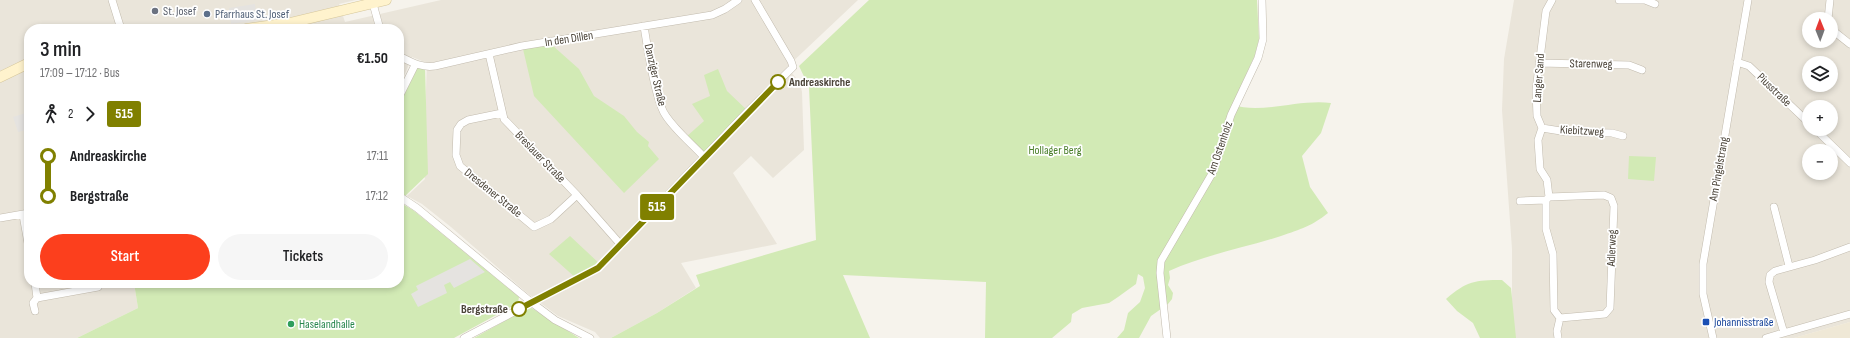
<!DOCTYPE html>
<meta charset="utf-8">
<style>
:root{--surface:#fff;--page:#f6f6f6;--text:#202124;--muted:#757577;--accent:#fc3f1d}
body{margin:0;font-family:"Sofia Sans Condensed",sans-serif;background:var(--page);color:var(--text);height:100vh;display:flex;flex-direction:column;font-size:15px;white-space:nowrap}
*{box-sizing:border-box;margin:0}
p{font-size:13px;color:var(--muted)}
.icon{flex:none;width:22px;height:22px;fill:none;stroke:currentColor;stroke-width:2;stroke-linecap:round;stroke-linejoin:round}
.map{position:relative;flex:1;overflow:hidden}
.details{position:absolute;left:24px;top:24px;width:380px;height:264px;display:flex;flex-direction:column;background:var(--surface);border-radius:16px;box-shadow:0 2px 6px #0003}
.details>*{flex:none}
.badge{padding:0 8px;border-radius:3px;font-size:14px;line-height:26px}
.needle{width:26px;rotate:359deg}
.controls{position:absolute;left:1802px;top:12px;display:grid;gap:8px}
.controls a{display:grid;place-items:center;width:36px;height:36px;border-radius:50%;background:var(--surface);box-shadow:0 2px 6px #0003;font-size:20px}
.map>.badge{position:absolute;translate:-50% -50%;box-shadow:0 0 0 2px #fff}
.legs{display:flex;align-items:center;gap:6px;height:44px;padding:0 16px;font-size:13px}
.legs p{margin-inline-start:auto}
.head{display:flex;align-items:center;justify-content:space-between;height:68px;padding:0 16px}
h1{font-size:22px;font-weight:600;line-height:30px}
.cta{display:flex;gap:8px;margin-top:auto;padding:8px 16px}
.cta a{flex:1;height:46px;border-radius:24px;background:var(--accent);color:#fff;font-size:16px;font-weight:600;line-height:46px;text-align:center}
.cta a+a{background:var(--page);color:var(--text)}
ul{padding:0 16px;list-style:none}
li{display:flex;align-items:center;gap:14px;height:40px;font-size:15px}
li i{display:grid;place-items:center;width:6px;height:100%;margin:0 5px;background:currentColor}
li i::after{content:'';width:10px;height:10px;margin:-5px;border:3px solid;border-radius:50%;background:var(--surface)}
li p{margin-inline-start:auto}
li:first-child i{background:linear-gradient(#0000 50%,currentColor 0)}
li:last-child i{background:linear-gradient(currentColor 50%,#0000 0)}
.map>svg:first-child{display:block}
.residential{fill:#eae5da;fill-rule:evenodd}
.education{fill:#efe8d6}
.green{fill:#d2eab5}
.parking{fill:#e5e3e0}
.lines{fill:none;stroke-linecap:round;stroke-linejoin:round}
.minor-casing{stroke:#c2bbae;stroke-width:8}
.secondary-casing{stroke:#d6c79b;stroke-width:11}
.minor{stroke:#fff;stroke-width:7}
.secondary{stroke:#fff3cd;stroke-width:10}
.line-1-casing{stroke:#fff;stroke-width:9}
.line-1{stroke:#808000;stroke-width:6}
.worship-dot{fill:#6b7280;stroke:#fff;stroke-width:1.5}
.service-dot{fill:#5c6f8a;stroke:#fff;stroke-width:1.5}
.stop-1-dot{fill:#fff;stroke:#808000;stroke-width:2}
.transit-dot{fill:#1a4fb4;stroke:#fff;stroke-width:1.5}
.leisure-dot{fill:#2e9e5b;stroke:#fff;stroke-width:1.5}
.labels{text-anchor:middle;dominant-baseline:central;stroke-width:3.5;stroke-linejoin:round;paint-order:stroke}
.worship-label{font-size:12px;fill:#5b616d;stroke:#fff;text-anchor:start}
.service-label{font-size:12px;fill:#4e5e75;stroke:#fff;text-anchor:start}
.street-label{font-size:12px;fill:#4b4439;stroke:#fff}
.stop-label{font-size:12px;font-weight:bold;fill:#4b4439;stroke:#fff;text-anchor:start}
.park-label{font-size:12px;fill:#4a7f2a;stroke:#fff}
.transit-label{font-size:12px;fill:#164399;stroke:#fff;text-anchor:start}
.leisure-label{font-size:12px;fill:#27864d;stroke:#fff;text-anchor:start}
</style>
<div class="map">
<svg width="1850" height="338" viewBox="0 0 1850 338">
<rect width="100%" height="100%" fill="#f6f3ec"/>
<path class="residential" d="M0,0H356L339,4L345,22L441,0H858L787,67L800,83L802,92L804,150L773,178L751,156L733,173L777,244L681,263L696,288L657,313L611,338H600L595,332L558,316L527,293L451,227L422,204L407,196L425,179L423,171L427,63L412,57L399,88V29H29V283H134L138,308L77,338H0Z
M1514,0H1850V322L1794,338H1512V249L1502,110L1504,59ZM1809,19H1831V41H1809ZM1809,63H1831V85H1809ZM1809,107H1831V129H1809ZM1809,151H1831V173H1809Z"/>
<path class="education" d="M1850,322V338H1794Z"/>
<path class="green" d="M869,0H1257L1259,39L1255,55L1232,105C1264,114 1298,99 1331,103L1321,133L1302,156L1310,187L1328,213C1312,226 1301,229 1281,236C1244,248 1204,255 1169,271L1170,278L1168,285L1173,293L1172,299L1168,304L1151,316L1139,338H1117L1124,330L1128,313L1140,302L1145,288L1143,277L1138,274L1136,284L1118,297L1109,303L1082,308L1072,314L1071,322L1052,338H985L986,282L843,275L870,338H611L657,313L700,286L696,275L816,240L809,87L799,66Z
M546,44L552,45L579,69L594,96L624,116L637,132L649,142L648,146L659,159L624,193L534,96L523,49Z
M415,65L425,67L428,174L403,198L399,196V97Z
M718,69L727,91L748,111L704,157L686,137L704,121L692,104L710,96L704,75Z
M1629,156L1656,157L1654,181L1628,179Z
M399,202L413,210L519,297L518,303L454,338H77L138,308L134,283H399Z
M570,236L601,265L577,279L549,254Z
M1502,280L1511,288L1516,338H1480L1473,323L1457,311L1446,299C1467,281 1475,280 1502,280Z
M530,307L579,338H474Z"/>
<path class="parking" d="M255,4L257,20L231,24L229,8Z
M29,112V129L18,132L13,117Z
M470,259L485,272L454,288L450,282L444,285L447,293L418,307L411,294L418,290L416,286Z"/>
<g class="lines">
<g class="minor-casing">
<path id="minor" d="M112,0L121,29
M372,0L380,29
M1552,0L1546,11L1536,90L1537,116L1542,128L1538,140L1540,169L1547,180L1549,197L1546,200V229L1553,254L1554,310L1560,318L1557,331L1558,338
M1619,0H1645L1655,4
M1828,19L1830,0
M644,26C647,45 655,102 666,116C676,131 692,144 704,157
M1831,29L1850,44
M489,54L504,119L577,195L621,245
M399,56C411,62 421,68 435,66L522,46L712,15L725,9L738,0
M1737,62L1749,66L1809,123
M1539,63L1629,65L1642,70
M399,97L415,65
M502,113L468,120L461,124L457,130L456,155L460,166L534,227L551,219L577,195
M1542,128L1567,132L1612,133L1623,136
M1815,129L1850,163
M399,196L417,208L531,302L555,320L590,338
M1549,197L1604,195L1611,198L1614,206L1610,308L1605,314L1560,318
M1520,201L1546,200
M1774,207L1789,266
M23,215L29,249
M0,218L29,213
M35,283L37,298
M35,311L33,303L37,298L98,287
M1784,333L1769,282L1770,275L1775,271L1815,260L1850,247
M464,338L598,268L748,111L793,67L791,61L755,0
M1167,338L1160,273L1161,261L1213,172L1231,115L1258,58L1263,39L1262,0
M1713,338L1703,294V264L1748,0
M1766,338L1850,314"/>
</g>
<g class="secondary-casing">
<path id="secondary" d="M246,29L290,23L386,0
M0,77L29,63"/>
</g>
<use href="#minor" class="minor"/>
<use href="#secondary" class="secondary"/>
</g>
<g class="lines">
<g class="line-1-casing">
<path id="line-1" d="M519,309L598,268L778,82"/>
</g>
<use href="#line-1" class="line-1"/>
</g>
<circle class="worship-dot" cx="155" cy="11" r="4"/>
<circle class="service-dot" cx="207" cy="14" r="4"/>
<g class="stop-1-dot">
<circle cx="778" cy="82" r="7"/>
<circle cx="519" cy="309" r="7"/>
</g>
<rect class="transit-dot" x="1702" y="318" width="8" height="8" rx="2"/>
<circle class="leisure-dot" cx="291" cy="324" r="4"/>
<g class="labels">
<g class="worship-label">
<text x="163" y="11">St. Josef</text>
</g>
<g class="service-label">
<text x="215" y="14">Pfarrhaus St. Josef</text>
</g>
<g class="street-label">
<text transform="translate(569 39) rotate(-9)">In den Dillen</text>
<text transform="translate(1591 64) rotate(1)">Starenweg</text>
<text transform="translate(655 75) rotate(77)">Danziger Straße</text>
<text transform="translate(1539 78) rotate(-86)">Langer Sand</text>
<text transform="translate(1774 90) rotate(44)">Piusstraße</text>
<text transform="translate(1582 131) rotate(3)">Kiebitzweg</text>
<text transform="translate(1220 148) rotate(-71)">Am Ostenholz</text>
<text transform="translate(540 157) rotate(46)">Breslauer Straße</text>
<text transform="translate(1719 169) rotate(-80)">Am Pingelstrang</text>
<text transform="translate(493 193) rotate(39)">Dresdener Straße</text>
<text transform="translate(1612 248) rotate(-88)">Adlerweg</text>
</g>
<g class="stop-label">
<text x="789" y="82">Andreaskirche</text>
<text x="508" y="309" text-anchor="end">Bergstraße</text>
</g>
<g class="park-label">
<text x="1055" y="150">Hollager Berg</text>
</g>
<g class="transit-label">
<text x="1714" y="322">Johannisstraße</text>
</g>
<g class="leisure-label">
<text x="299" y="324">Haselandhalle</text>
</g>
</g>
</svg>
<div class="controls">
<a><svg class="needle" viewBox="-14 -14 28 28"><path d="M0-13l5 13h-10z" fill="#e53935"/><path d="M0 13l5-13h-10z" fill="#757577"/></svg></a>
<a><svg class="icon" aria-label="layers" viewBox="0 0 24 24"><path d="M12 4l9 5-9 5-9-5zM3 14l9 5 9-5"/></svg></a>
<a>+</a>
<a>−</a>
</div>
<b class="badge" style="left:657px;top:207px;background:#808000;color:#fff">515</b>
<section class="details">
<div class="head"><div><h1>3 min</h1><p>17:09 – 17:12 · Bus</p></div><b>€1.50</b></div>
<div class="legs"><svg class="icon" aria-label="walk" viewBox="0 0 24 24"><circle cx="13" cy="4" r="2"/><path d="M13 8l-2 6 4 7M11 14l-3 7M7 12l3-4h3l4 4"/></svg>2<svg class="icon" aria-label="forward" viewBox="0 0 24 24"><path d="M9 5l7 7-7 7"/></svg><b class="badge" style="background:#808000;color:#fff">515</b></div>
<ul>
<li><i style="color:#808000"></i><b>Andreaskirche</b><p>17:11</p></li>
<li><i style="color:#808000"></i><b>Bergstraße</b><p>17:12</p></li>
</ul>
<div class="cta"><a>Start</a><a>Tickets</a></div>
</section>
</div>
